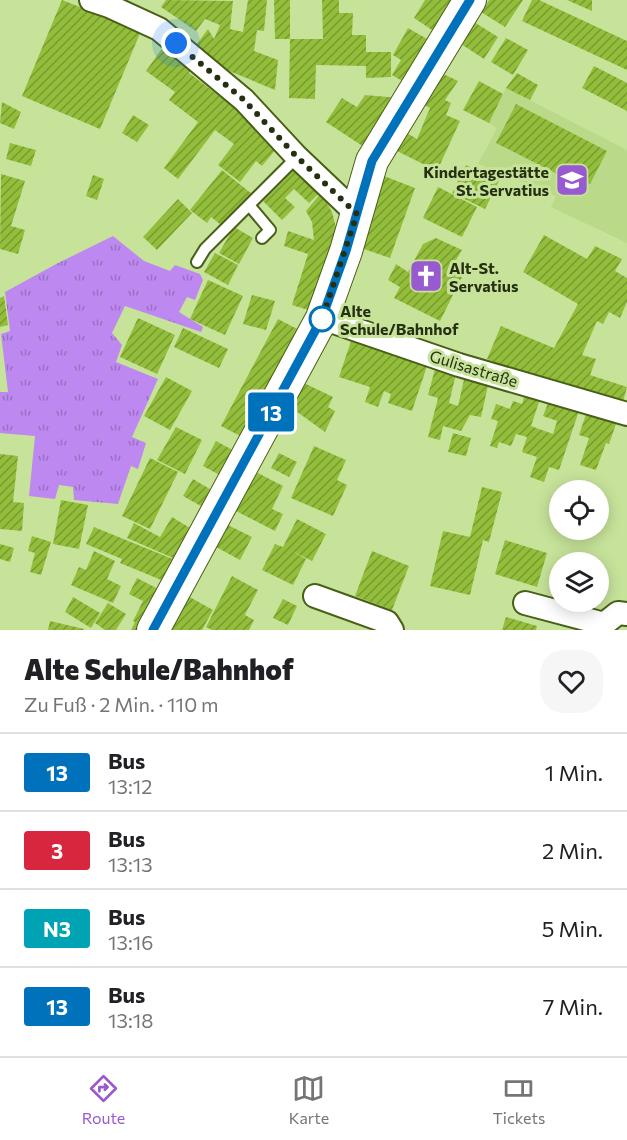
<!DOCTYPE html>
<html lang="de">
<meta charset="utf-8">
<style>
:root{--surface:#fff;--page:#f6f6f6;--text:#202124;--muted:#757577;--line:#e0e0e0;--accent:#985ad0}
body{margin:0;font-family:Commissioner,sans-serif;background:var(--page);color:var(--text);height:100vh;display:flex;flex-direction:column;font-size:22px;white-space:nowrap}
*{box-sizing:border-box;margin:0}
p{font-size:20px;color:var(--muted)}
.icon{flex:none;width:33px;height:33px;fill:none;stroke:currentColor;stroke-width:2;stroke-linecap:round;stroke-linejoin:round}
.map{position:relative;height:630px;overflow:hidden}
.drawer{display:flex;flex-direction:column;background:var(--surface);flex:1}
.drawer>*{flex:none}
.badge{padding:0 12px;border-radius:4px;font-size:21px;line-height:39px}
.controls{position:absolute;left:549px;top:480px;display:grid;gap:12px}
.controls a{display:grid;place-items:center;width:60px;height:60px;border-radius:50%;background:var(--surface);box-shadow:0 3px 15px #0003;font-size:30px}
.you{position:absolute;width:30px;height:30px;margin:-15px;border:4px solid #fff;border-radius:50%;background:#1a73e8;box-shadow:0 0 0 9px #1a73e833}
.map>.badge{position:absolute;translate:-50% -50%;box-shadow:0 0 0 3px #fff}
.round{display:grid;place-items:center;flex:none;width:63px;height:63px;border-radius:24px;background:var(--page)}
.summary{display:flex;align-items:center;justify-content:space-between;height:102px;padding:0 24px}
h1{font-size:28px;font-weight:800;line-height:45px}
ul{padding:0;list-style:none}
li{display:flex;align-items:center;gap:18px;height:78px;padding:0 24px;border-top:2px solid var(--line)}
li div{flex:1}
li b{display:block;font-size:22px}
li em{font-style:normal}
li .badge{min-width:66px;font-weight:700;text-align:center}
.tabs{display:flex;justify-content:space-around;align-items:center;height:84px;border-top:2px solid var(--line);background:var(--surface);font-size:16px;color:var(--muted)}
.tabs a{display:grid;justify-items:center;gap:3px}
.tabs .current{color:var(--accent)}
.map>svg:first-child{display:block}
.built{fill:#bad989}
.park{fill:url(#park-tufts)}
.building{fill:url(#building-hatch)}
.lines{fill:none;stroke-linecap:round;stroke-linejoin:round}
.lane-casing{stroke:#485f16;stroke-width:14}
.street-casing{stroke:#485f16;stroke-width:26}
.secondary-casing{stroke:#485f16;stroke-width:34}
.lane{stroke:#fff;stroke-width:10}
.street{stroke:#fff;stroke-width:22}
.secondary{stroke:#fff;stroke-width:32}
.line-casing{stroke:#fff;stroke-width:14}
.line{stroke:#0072bc;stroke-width:9}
.walk{stroke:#252f12;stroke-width:6;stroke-dasharray:0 10.8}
.stop-dot{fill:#fff;stroke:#0072bc;stroke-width:3}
.labels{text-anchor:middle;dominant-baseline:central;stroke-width:6;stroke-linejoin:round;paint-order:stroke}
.poi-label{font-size:16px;font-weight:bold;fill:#252f12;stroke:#c7e39a;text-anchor:end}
.stop-label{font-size:16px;font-weight:bold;fill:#252f12;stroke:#c7e39a;text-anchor:start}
.street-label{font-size:16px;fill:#252f12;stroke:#c7e39a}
</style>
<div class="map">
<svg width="627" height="630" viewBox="0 0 627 630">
<defs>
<pattern id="park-tufts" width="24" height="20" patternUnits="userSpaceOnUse" patternTransform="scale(1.5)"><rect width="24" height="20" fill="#bd89f1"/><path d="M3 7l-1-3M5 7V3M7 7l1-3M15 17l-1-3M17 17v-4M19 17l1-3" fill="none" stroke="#9970c2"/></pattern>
<pattern id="building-hatch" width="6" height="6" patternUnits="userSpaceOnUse" patternTransform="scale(1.5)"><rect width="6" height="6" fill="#93be3b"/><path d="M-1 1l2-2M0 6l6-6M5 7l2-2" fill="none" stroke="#789b30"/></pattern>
</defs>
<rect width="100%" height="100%" fill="#c7e39a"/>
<path class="built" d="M506,88L627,150V243L551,207L556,196L478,164L497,128L489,123Z"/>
<path class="park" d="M113,236L144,261L170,271L175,265L200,274L203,280L195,300L187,297L179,312L203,327L201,332L125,306L112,333L122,345L116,362L158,379L132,437L146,443L138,469L131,466L118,504L74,500L73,487L59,485L55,499L29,496L35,436L0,433V392H8L1,334L10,331L5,292L58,263Z"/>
<path class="building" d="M62,0L141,31L100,129L22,96Z
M166,0L233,1L230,29L243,32L248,0H267L264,31L257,30L254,51L278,60L275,90L227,70L194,48L208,29L214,39L220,25L205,19L196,31L161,7Z
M274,0H290V39H275Z
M322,0H339V13H353L352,35H366V52H391V77L366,78V66L316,65L315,99L289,98L290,39H323Z
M425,0H461L438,34L414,18Z
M489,0H523L505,27L481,12Z
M532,0H539L627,41V70L522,21Z
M567,0H592V11Z
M474,22L498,37L484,59L461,44Z
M408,28L434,43L411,86L392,75L401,60L393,55Z
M506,38L528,50L513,75L491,62Z
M163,47L191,70L182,81L189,73L281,143L262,166L256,161L240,182L218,165L234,144L215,130L178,179L164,168L198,122L169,100L175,92L146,71Z
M594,66L627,83V111L582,88Z
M437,71L458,81L445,100L451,103L446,115L460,121L437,171L389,147L400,129L417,139L430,108L417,101Z
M517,73L538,85L530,100L506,88Z
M479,81L503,94L489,123L463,110Z
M365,95L399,98L367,149L326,122L342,98L357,107Z
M2,102L21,112L14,129L0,123Z
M516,104L607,151L590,184L572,175L569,180L496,143Z
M133,115L149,125L137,142L122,133Z
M10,143L36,150L31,166L6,159Z
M294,161L323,189L309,203L294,189L285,198L295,207L282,220L263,201L285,179L281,175Z
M466,165L499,181L485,209L452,193Z
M222,170L252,194L225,228L211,217L207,223L190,210Z
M1,174L25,181L11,226L25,230L18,254L0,249Z
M93,175L104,179L97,200L86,196Z
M384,176L415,188L390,258L358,247Z
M438,187L477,207L462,237L423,218Z
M321,193L332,212L336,228L331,244L336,246L315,312L292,305L308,254L284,246L288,231L314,240L312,222L306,211Z
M178,199L192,213L157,250L143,237Z
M234,227L253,238L239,264L219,253Z
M544,235L587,259L595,246L622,259L615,271L627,278V302L620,318L609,312L603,324L597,321L582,355L596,359L590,375L627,387L622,405L519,372L487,359L501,326L554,348L578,304L523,272Z
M436,238L462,250L453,265L465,271L440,321L394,298L400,287L388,280L396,264L408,272L423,244Z
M215,253L238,265L228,285L204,272Z
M208,280L243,296L225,335L190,319Z
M252,295L275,301L266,330L243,324Z
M4,296L8,325L0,327V298Z
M138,318L175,335L157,374L120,357Z
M278,319L305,333L248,440L221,426Z
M183,328L228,349L219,368L174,347Z
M351,341L427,366L412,411L388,403L391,394L384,391L378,407L365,402L370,387L339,377Z
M435,369L456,374L449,403L458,406L465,375L489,381L481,417L470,415L461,431L443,426L440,440L428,437L438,398L428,395Z
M166,377L192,391L170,430L144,416Z
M304,383L333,397L328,407L335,411L325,432L293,409Z
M525,394L540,399L531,426L553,434L557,421L543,416L550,398L580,408L559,470L549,467L544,482L530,477L537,457L522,452L527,437L516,434L511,446L499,442L497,448L490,446L498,421L491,419L496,404L510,409L513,401L522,404Z
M587,411L617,421L609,444L606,443L596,470L580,465L589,438L579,435Z
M176,427L202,440L185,474L157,460Z
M453,433L471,438L466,456L448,452Z
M216,441L240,454L227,479L203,466Z
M314,446L346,460L337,480L347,485L333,516L291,498Z
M279,453L297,462L289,477L271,468Z
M0,454L18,456L13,502L24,503L22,531L0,529Z
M150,458L178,472L150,529L122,516Z
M254,471L283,486L272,509L283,514L275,531L234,510Z
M193,479L218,494L208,510L183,496Z
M482,487L502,492L489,542L483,540L470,595L430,586L443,531L470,537Z
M61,500L88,505L79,549L53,544Z
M172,517L190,528L173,558L127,538L134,523L160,537Z
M297,519L326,534L312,561L292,551L306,559L293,585L262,570L275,544L283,547Z
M228,525L252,537L240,560L216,547Z
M94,527L180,562L171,584L120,563L122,559L86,544Z
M32,536L51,542L41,575L30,572L35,553L28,551Z
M505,540L547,553L537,587L495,574Z
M0,544L14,548L10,562L0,559Z
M94,551L115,561L107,579L121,586L113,603L71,585L79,567L86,570Z
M372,551L409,566L392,610L355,596Z
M598,571L606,573L599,599H598Z
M232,576L258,590L240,624L245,615L254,620L249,630H212L206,627Z
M137,578L166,593L147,630H131L135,622L133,621L143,601L129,594Z
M186,595L213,610L202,630H167Z
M73,597L100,613L91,628L65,612Z
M283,599L297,606L288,625L273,618Z
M108,603L126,614L116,630H105L95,623Z
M506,617L537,626L536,630H502Z
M50,621L84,629V630H48Z"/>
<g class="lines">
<g class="lane-casing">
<path id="lane" d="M249,205L270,230L262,238
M197,262L205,249L297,157"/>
</g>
<g class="street-casing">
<path id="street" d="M91,0L109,6L159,29L244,100L297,157L357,214
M322,318L459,365L627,414
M315,596L387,622L392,630
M525,603L604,624
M600,630L604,624L618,613L627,614"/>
</g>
<g class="secondary-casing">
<path id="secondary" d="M153,630L322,318L346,251L372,161L470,0"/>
</g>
<use href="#lane" class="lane"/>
<use href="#street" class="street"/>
<use href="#secondary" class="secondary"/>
</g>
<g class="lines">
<g class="line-casing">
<path id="line" d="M153,630L322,318L346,251L372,161L470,0"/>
</g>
<use href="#line" class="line"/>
<path class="walk" d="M176,43L244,100L297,157L357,214L322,319"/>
</g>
<defs>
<g id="school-square" transform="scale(1.725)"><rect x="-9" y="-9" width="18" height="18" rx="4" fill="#985ad0" stroke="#c7e39a"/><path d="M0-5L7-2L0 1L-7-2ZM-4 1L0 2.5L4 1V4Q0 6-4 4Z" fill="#fff"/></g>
<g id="church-square" transform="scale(1.725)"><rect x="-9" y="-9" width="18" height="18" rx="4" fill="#985ad0" stroke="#c7e39a"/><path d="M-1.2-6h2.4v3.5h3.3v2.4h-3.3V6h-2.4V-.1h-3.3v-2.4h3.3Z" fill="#fff"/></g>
</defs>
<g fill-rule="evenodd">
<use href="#school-square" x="572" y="180"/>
<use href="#church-square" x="426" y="276"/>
</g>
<circle class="stop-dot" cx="322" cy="319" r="12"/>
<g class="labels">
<g class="poi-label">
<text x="549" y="171">Kindertagestätte<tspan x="549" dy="18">St. Servatius</tspan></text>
<text x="449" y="267" text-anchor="start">Alt-St.<tspan x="449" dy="18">Servatius</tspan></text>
</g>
<g class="stop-label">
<text x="340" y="310">Alte<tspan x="340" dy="18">Schule/Bahnhof</tspan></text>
</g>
<g class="street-label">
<text transform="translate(474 368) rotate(17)">Gulisastraße</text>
</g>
</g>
</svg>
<div class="controls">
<a><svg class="icon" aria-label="locate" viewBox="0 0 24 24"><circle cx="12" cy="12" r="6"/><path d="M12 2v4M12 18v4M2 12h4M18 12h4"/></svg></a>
<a><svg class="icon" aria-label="layers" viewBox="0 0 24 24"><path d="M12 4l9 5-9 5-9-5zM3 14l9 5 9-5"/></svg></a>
</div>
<div class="you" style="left:176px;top:43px"></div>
<b class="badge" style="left:271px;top:412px;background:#0072bc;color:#fff">13</b>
</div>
<section class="drawer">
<div class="summary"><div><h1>Alte Schule/Bahnhof</h1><p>Zu Fuß · 2 Min. · 110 m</p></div><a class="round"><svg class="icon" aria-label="heart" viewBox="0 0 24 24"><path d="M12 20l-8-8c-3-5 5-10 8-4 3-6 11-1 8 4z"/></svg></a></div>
<ul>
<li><span class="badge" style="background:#0072bc;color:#fff">13</span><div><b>Bus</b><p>13:12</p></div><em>1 Min.</em></li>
<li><span class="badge" style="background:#d7263d;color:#fff">3</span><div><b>Bus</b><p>13:13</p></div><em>2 Min.</em></li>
<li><span class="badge" style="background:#00a3b4;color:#fff">N3</span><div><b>Bus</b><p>13:16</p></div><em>5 Min.</em></li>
<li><span class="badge" style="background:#0072bc;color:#fff">13</span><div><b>Bus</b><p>13:18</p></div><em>7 Min.</em></li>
</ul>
</section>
<nav class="tabs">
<a class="current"><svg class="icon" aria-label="directions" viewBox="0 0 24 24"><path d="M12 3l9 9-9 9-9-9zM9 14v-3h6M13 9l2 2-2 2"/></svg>Route</a>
<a><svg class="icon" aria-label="map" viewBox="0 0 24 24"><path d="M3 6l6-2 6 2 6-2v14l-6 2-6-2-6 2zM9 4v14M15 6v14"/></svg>Karte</a>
<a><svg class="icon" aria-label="tickets" viewBox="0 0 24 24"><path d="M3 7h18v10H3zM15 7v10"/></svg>Tickets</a>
</nav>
